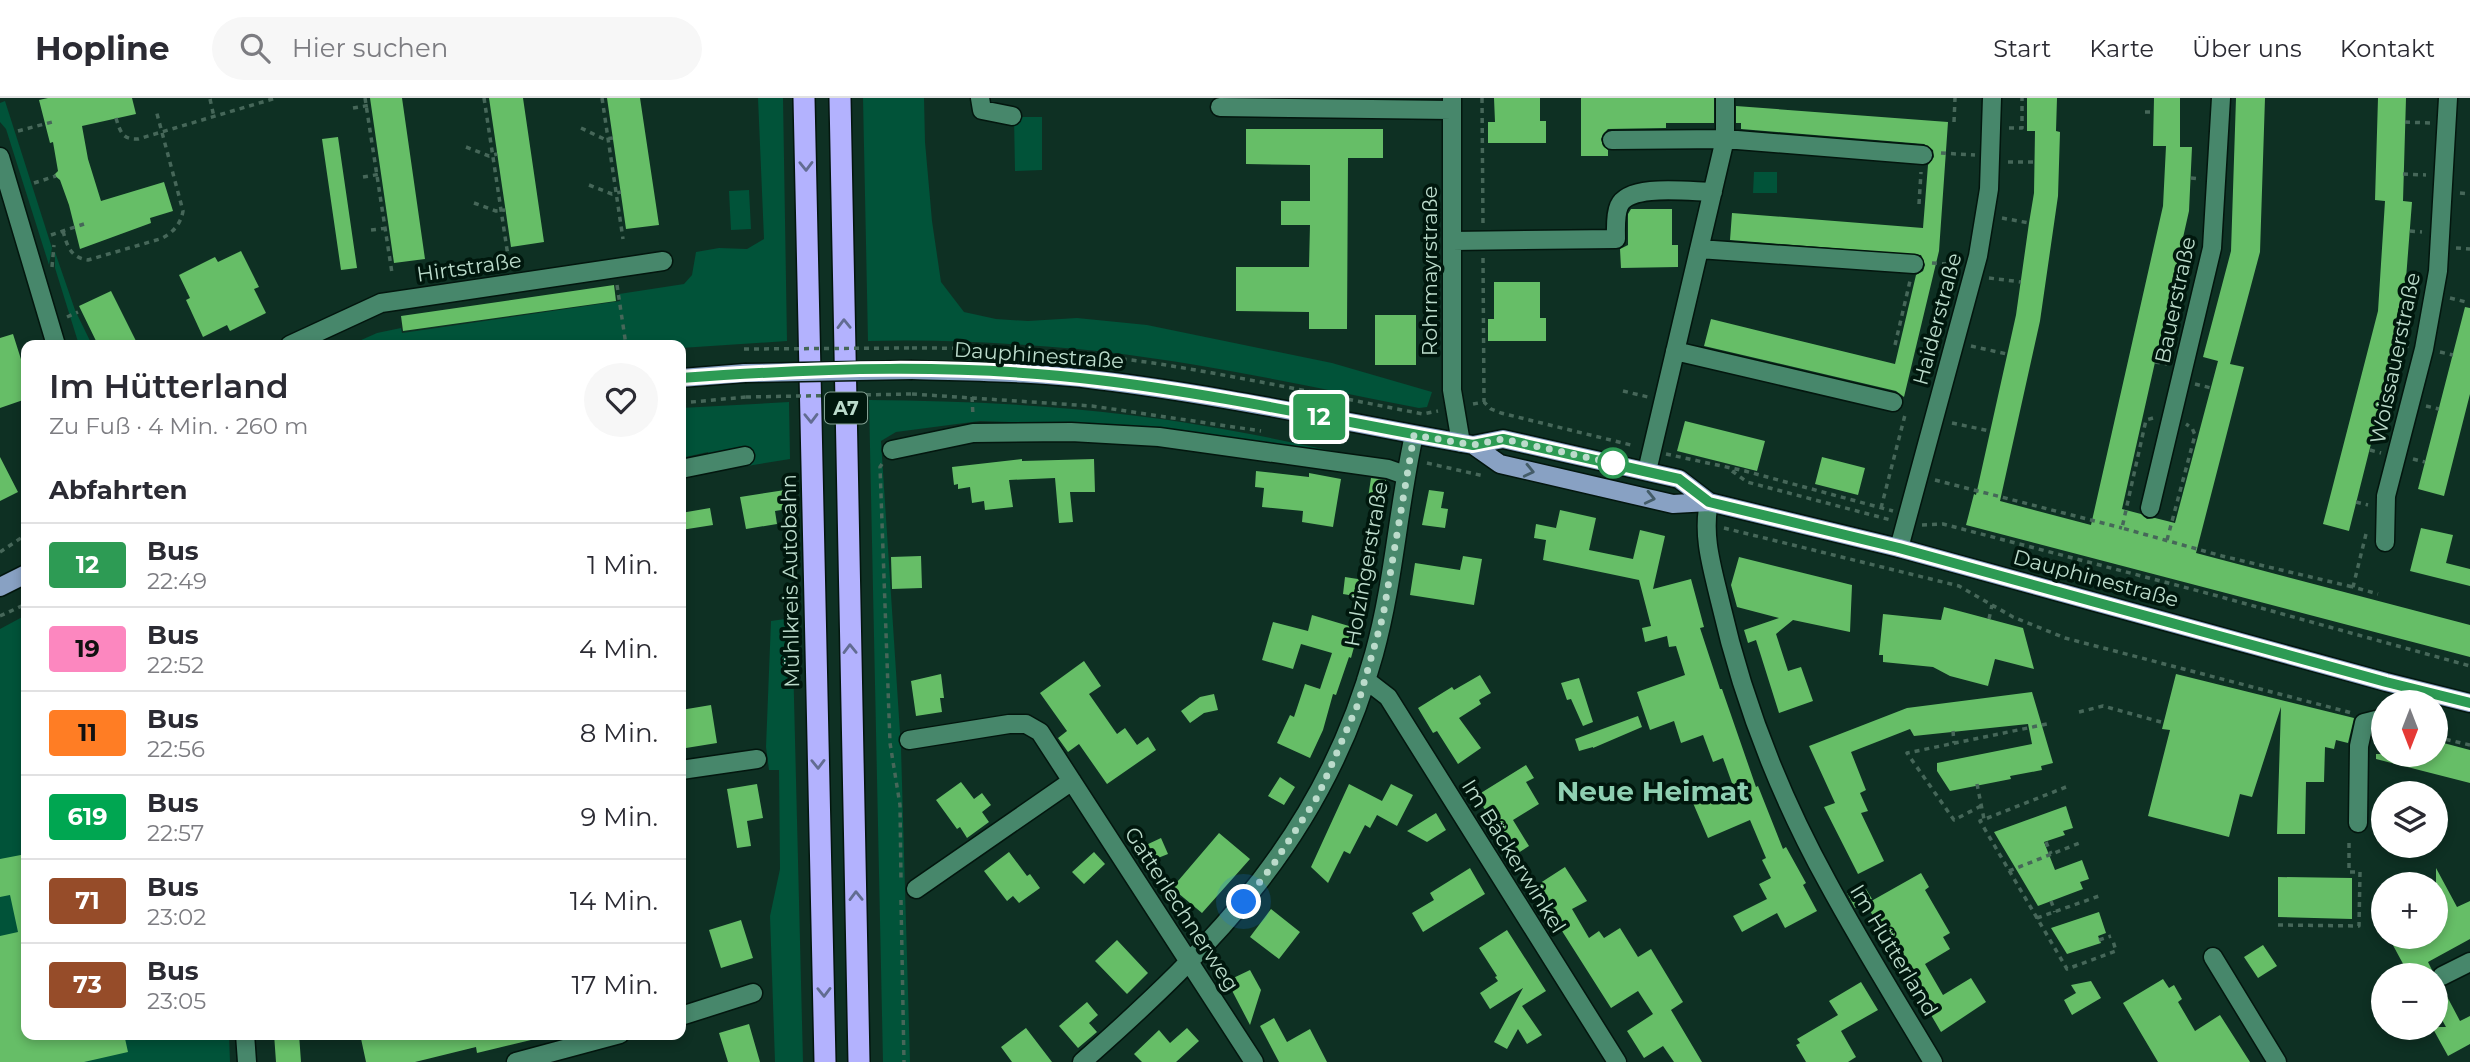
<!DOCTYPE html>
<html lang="de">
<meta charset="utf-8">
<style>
:root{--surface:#fff;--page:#f7f7f7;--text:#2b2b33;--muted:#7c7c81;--line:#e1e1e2}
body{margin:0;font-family:Montserrat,sans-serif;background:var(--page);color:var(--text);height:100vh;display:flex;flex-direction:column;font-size:26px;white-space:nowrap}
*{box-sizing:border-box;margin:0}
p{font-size:23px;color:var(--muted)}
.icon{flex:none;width:38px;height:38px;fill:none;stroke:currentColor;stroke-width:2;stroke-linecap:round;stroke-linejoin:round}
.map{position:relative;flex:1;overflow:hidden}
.details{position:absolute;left:21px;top:242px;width:665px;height:700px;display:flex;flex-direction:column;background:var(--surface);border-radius:14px;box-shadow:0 4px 10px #0003}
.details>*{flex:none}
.badge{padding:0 14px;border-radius:5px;font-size:24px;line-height:46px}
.needle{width:46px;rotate:180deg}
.fabs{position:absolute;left:2371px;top:592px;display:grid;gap:14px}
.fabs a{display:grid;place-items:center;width:77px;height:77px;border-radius:50%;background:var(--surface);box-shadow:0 4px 10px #0003;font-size:35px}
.you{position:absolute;width:35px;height:35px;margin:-18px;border:5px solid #fff;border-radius:50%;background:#1a73e8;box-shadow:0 0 0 10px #1a73e833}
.map>.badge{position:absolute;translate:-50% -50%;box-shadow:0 0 0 4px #fff}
h2{padding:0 28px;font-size:26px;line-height:63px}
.round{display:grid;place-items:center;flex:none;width:74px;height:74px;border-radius:37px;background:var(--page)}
.head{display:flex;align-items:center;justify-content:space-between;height:119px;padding:0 28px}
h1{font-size:33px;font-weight:600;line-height:52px}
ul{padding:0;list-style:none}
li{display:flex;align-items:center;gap:21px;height:84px;padding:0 28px;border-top:2px solid var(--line)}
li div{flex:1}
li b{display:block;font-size:26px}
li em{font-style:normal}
li .badge{min-width:77px;font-weight:700;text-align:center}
header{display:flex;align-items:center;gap:42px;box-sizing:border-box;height:98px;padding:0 35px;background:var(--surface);border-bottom:2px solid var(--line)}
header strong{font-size:33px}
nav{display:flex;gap:38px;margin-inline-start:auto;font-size:24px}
.search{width:490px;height:63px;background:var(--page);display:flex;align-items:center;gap:18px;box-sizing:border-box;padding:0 24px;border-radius:38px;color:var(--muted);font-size:26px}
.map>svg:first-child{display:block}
.green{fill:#015339}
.building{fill:#66be67}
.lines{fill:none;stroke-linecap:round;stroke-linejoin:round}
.minor-casing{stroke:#03160e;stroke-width:21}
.major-casing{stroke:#03160e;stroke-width:21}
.highway-casing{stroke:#03160e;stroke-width:24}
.path{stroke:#466759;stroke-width:3.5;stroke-dasharray:5 5;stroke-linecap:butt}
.minor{stroke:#47876b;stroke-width:18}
.major{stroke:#88a1c3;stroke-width:18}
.highway{stroke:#b3b2fe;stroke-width:21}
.major-bridge-casing{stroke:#03160e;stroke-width:21;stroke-linecap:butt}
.path-bridge{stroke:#466759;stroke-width:3.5;stroke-dasharray:5 5;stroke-linecap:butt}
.major-bridge{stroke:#88a1c3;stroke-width:18}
.oneway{stroke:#626c92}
.oneway2{stroke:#445c68}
.line-casing{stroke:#fff;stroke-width:16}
.line{stroke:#2d9b54;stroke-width:10}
.walk{stroke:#bbdbcb;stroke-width:7;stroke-dasharray:0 12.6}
.stop-dot{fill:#fff;stroke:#2d9b54;stroke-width:3.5}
.labels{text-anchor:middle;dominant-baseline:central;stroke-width:7;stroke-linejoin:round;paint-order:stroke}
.shield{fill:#00170d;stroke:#83a092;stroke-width:2}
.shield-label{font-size:19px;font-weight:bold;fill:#bbdbcb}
.street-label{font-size:21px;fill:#bbdbcb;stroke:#00170d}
.district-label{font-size:28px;font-weight:bold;fill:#8ecfb1;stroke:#00170d}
</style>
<header>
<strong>Hopline</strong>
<div class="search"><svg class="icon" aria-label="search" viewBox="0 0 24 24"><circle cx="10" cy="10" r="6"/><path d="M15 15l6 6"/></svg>Hier suchen</div>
<nav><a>Start</a><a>Karte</a><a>Über uns</a><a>Kontakt</a></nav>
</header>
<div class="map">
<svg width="2470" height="964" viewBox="0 0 2470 964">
<rect width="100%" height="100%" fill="#0e3023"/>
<path class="green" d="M758,0H783L787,243L681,250V247H350L377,235L401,230L402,235L620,203L619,196L684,186L692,177L696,154L719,150L747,151L764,141Z
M863,0H924L925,44L932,123L941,184L964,214L996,221L1028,223L1077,220L1147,227L1332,265L1432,294L1427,309L1419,310C1306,288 1192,262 1077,251C1007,245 938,241 868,243Z
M5,3L52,150L49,167L6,31L0,24V5Z
M1014,19H1042V72L1015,73Z
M1754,74H1777V95H1753Z
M749,92L751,131L731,132L729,93Z
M55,154L75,212L92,247H79L55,170Z
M869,302C956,303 1043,306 1129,317C1217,327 1304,347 1391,365L1066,326L980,323L896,334L881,343L901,650L910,964H883Z
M789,304L790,361L711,374L708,354L681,360V310Z
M26,517V936H229L230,964H0V531Z
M792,520L803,964H775L770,818L780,771L779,672H769L766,649L771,523Z"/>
<path class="building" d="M48,0H132L136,16L82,28L88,61L101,103L164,84L173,113L150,120L151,125L80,151L69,107L60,82L54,77L58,73L53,44L50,45L39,2Z
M370,0H402L425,161L394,165Z
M489,0H523L544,144L511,149Z
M607,0H640L659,127L626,131Z
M1494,0H1540V23H1546V45H1488V24H1495Z
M1581,0H1714V25H1666V30L1608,31L1603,36L1601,41L1603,48L1608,52V58H1581Z
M2027,0H2057L2056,33L2060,34L2058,98L2040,223L2000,403L2091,427L2163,108L2166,48H2153L2154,0H2180V49H2192L2189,113L2122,411L2141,416L2147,421L2155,420L2175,425L2218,263L2203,259L2231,153L2236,0H2265L2260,154L2230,266L2244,269L2196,455L2470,527V559L1966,427L1974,396L1976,397L2016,217L2029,125L2034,95L2035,33H2027Z
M2378,0H2406L2403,103L2412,104L2403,219L2349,433L2323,426L2378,213L2385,103L2375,102Z
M1736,8L1948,24L1939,153L1904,299L1896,293L1704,248L1711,221L1895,266L1916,177L1923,173L1925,167L1921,157L1730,142L1732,115L1923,130L1928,67L1934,59L1933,52L1924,46L1741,31V25H1736Z
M1246,31H1383V60H1348L1347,231H1309V214L1236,213V169H1309L1310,127H1281V103H1310V67L1246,66Z
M338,39L357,170L341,172L322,41Z
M1631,111H1672V147H1678V169L1621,170L1620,151L1628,147V116Z
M241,153L259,189L254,191L266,215L230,233L227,227L203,239L186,202L190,200L179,177L215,159L218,164Z
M1494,184H1540V220H1546V243H1488V221H1494Z
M614,187L616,203L403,233L401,218Z
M111,193L138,247H98L79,208Z
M2465,209L2470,210V296L2444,398L2418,391Z
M1375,217H1416V267H1375Z
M13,236L26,277V301L0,310V240Z
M1685,323L1765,343L1757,373L1677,353Z
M0,359L18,394L0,403Z
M1822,359L1865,370L1858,397L1815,386Z
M1022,361V363L1094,361L1095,394H1070L1073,424L1059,425L1055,380L1009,382L1013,409L985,412L984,403L972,405L970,389L958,391V386L954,387L952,369Z
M1256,373L1309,379V375L1341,381L1333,429L1302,424L1303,413L1262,409L1264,390L1255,389Z
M1371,380L1386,382L1383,402L1368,400Z
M785,392L787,411L775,413L777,426L746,431L740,399Z
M1429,392L1444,394L1441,410L1448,411L1445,430L1422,427Z
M710,410L713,427L681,432V415Z
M1560,412L1596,420L1589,452L1633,461L1640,432L1665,438L1653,491L1691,481L1704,529L1700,530L1720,591H1722L1756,689L1758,688L1783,751L1786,749L1806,785L1803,787L1817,813L1785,830L1777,815L1742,834L1733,818L1767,801L1759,786L1771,780L1762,762L1766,760L1750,722L1708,740L1693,705L1733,688L1723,660L1713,664L1703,637L1681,645L1674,623L1650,632L1637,594L1685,577L1676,548L1669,549L1667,538L1645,544L1642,530L1651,528L1639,482L1543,462L1546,442L1534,440L1536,426L1556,430Z
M2421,430L2453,437L2446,465L2470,471V488L2410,473Z
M921,458L922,490L892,491L891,459Z
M1463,458L1482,461L1474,507L1410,497L1415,465L1460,472Z
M1739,459L1852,487L1850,534L1793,522L1776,536L1788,573L1801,569L1813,603L1779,615L1756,542L1748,545L1744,532L1779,520L1737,509L1731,487Z
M1345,479L1364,482L1361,499L1343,496Z
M1944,509L2023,530L2034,571L1995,561L1988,588L1950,578L1933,569L1883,564V557H1879L1883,516L1941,522Z
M1312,517L1359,531L1351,560L1349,559L1336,597L1333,596L1323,632L1310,660L1277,645L1290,617L1294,619L1305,586L1320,591L1332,555L1301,546L1293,571L1262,562L1273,524L1308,533Z
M1084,563L1101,588L1089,596L1117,636L1125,630L1137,647L1148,639L1156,652L1107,686L1079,646L1068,654L1058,640L1067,633L1040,595Z
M941,576L944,600H940L942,614L916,618L911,583Z
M2176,576L2354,620L2348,645L2336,642L2334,651L2325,649L2324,684H2306L2305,736H2277L2281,609L2252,699L2240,696L2229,739L2148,718L2170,632L2162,631Z
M1480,577L1491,595L1479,602L1481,606L1459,620L1481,650L1458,666L1437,633L1433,635L1418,610L1452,589L1454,592Z
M1579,580L1593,624L1583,628L1571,601L1567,602L1561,585Z
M2032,594L2053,665L2041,668L2042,672L2010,678L2011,681L1950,693L1937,673V665L2032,646L2028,626L1914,638L1910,631L1851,654L1866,692L1860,695L1868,713L1861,715L1884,763L1858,776L1824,709L1835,705L1809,648L1907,610Z
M1214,596L1218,612L1204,615L1190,625L1181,613L1200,599Z
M711,607L717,645L686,650L681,612Z
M1638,618L1642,629L1593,650V649L1579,653L1575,641Z
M2436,643L2470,652V685L2376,661V656H2436Z
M1526,667L1534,680L1526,684L1539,706L1513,722L1529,748L1515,757L1476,698Z
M1280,679L1295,689L1284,707L1268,698Z
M961,684L974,701L982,695L991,707L982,714L989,724L967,740L960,729L957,731L936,702Z
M757,686L763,720L747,723L751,748L737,750L727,691Z
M1349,686L1382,703L1391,686L1413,697L1397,728L1377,717L1370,730L1365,727L1350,756L1344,753L1328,785L1311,769Z
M2066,708L2073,730L2063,733L2065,737L2044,744L2055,772L2082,762L2089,781L2080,784L2083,791L2038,808L1994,734Z
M1436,715L1446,732L1427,744L1407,733Z
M1219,735L1250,761L1202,815L1172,790Z
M1161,740L1168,756L1153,762L1146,747Z
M1009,754L1027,778L1030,776L1040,790L1019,805L1013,798L1007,803L984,773Z
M1094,754L1105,766L1084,786L1072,774Z
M26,756V936H124L128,954L84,964H0V838L18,834L10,797L0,799V761Z
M1565,769L1587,803L1572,811L1589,840L1599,833L1604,840L1620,830L1638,859L1651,851L1683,904L1671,912L1702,964H1674L1663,948L1644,960L1627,933L1653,916L1638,893L1611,910L1534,789Z
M1470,770L1485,796L1423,834L1412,815L1434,802L1430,795Z
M2436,770L2457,809L2470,803V841L2428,864L2432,872L2431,877H2418L2415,871L2408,875L2388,838H2436Z
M1921,775L1929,789L1925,792L1950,835L1943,839L1950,851L1925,866L1943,897L1971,880L1986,904L1941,934L1866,806Z
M2278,779L2352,780V821L2278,819Z
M1863,786L1872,801L1855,810L1847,795Z
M1271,811L1300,834L1279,861L1250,839Z
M2099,814L2106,835L2098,838L2101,845L2067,856L2051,830Z
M741,822L753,860L721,870L709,832Z
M1507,832L1546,893L1522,908L1542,937L1527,946L1518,931L1507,951L1494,944L1523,890L1490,911L1480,895L1498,883L1495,879L1497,878L1479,850Z
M1117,842L1148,875L1127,896L1095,863Z
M2263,847L2277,868L2258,880L2244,859Z
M1250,872L1261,892L1250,927L1227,883Z
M2163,881L2169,890L2174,887L2182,901L2178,904L2195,933L2220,917L2250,964H2158L2123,905Z
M2091,883L2101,900L2072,917L2064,902L2076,895L2071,887Z
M1861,884L1878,912L1841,933L1856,959L1848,964H1806L1796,947L1800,945L1797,941L1838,917L1829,903Z
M2436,888L2442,889L2460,923L2470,918V946L2448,958L2432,929H2446L2436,911Z
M1087,904L1098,917L1089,925L1097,934L1078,950L1059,928Z
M1274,920L1287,944L1310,931L1327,964H1279L1260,928Z
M749,926L760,964H728L719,935Z
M1026,930L1052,964H1012L1001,949Z
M1187,930L1199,943L1176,964H1142L1134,956L1159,932L1170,945Z
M274,936H299L301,964H276Z
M360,936H531V942L477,955L476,949L415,964H366Z"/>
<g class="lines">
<g class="minor-casing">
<path id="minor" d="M980,0L982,12L1012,18
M1452,0V292L1461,345
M1220,9L1452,12
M1612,42L1725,41L1923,57
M0,59L56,247
M1452,143L1616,141C1616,130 1615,117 1619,108C1629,85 1691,94 1713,94
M1699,151L1914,166
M290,247L381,205L663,163
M1675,253L1893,304
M892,352L973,335L1071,334L1159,339L1388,371L1405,377
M681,371L745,358
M1647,373L1725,41V0
M1709,404C1702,438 1712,469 1720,503C1742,600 1780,698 1828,785C1861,846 1898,905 1933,964
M2150,410L2212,150L2221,0
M2385,444L2386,398L2424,251L2438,173L2448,0
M1899,450L1978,158L1989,91L1992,0
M1366,582L1388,599L1617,964
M909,642L1009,626H1026L1040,634L1254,964
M681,672L757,661
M2358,725L2359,648L2364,625L2376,622
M916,791L1072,683
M2213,859L2277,964
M2442,878L2470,864
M681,918L753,895
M245,936L247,964
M516,964L620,936
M1082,964C1217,845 1325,735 1374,556C1394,484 1398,409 1414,337"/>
</g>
<g class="major-casing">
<path id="major" d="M912,272C974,274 1036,274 1097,282C1223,297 1348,325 1473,347L1503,341L1679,381L1709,404
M681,280L745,275
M1473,347L1500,366L1673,406L1709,404L1899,450L2386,584L2470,605
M0,489L26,476"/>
</g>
<g class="highway-casing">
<path id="highway" d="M804,0L825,964
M840,0L859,964"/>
</g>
<path class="path" d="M365,0L392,175
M484,0L508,158
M602,0L623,141
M1482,0L1483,127
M210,1L214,19
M353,10L371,7
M2145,14H2154
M116,20C120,34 123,42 138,41L276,0
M1954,24L1955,0
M2405,24L2431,25
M581,30L604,41L613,40
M2009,30H2022V0
M18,33L56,23
M466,49L489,58L497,56
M1941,55L1975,57
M2008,64H2034
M2403,76L2426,77
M363,79L381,76
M2191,80L2201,81
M34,85L56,78
M589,87L612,96L621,94
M2460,95L2470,96
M474,105L496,113L505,112
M1919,106L1921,74
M2002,120L2029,125
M371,132L388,130
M63,133C67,148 71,160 88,162L160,141C172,136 181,126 183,113L156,12
M2410,133L2422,134
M51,137L84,126
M2182,143L2195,145
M2456,150L2470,151
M1483,160L1484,304
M1932,165L1959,167
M52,169L54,147
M1989,180L2021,184
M617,187L626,247
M2406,187L2418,188
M2450,200L2466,204
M2169,204L2182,208
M67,219L78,214
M2397,245L2409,248
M1895,247L1910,183
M1971,248L2007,256
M912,250C999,250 1087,254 1172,268C1256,282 1340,300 1423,316L1438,313
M2440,254L2453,257
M2155,264L2167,266
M2195,286L2211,290
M1623,293L1648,299
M912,296L1092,308L1261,333
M972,299L973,318
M2383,299L2395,302
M681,305L746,299
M1473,306L1484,304L1491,311L1501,315L1635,348
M2426,308L2439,311
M2153,320L2146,322L2122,430L2222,458L2353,489
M1952,325L1990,333
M2370,352L2381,355
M1666,356L1745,373L1893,413
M2413,361L2425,364
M1427,365L1484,378
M882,366L880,369L890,645L900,707L901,783
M1732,373L1747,384L1891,422
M1935,382L2122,430
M26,390L24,394L26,398
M2356,404L2368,407
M1881,410L1905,317
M1922,427L1943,426L2214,497L2470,568
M1724,430L1959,488L2013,519L2065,540L2352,615
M2366,436L2353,489L2378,496
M2167,442L2195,337L2192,330L2186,326
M0,454L21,440
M0,518L26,506
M1989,521L1992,507
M2079,614L2103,608L2161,624
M1953,633L1954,645
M2436,639L2470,647
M1977,686L1984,721
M2066,689L1980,723L2067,871L2116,853L2113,843
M1981,708L1954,722L1907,655L2047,626
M2046,744L2051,756
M2009,773L2082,744
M901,802L904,964
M2051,803L2055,814
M2037,820L2099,798
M2278,827L2359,828L2360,774H2349V740
M2099,842L2111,838"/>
<use href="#minor" class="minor"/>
<use href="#major" class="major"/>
<use href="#highway" class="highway"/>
<g class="major-bridge-casing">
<path id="major-bridge" d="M745,275L912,272"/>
</g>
<path class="path-bridge" d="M744,251L912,250
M746,299L912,296"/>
<use href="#major-bridge" class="major-bridge"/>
</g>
<defs><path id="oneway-chevron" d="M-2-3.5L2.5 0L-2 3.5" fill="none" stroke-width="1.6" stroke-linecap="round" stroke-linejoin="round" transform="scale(1.75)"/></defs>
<g class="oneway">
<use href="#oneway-chevron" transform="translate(806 68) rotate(89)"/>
<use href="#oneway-chevron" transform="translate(844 226) rotate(-91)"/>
<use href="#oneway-chevron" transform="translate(811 320) rotate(89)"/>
<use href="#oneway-chevron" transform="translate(850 551) rotate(-91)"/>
<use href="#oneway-chevron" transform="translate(818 666) rotate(89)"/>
<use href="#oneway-chevron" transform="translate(856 798) rotate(-91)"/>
<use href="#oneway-chevron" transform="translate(824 894) rotate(89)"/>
</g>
<g class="oneway2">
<use href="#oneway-chevron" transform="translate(1529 373) rotate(13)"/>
<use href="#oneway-chevron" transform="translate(1650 400) rotate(13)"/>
</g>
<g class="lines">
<g class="line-casing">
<path id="line" d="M681,280C819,270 960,265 1098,282C1224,297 1348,325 1473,347L1503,341L1679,381L1709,404L1899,450L2386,584L2470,605"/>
</g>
<use href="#line" class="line"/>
<path class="walk" d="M1244,804L1273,767L1318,698L1358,606L1383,518L1414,337L1473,347L1503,341L1613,365"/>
</g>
<circle class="stop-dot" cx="1613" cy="365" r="14"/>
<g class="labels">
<rect class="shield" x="825" y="294.5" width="42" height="31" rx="5"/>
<g class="shield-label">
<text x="846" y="310">A7</text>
</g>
<g class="street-label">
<text transform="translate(469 169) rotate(-8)">Hirtstraße</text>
<text transform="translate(1429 173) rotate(-90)">Rohrmayrstraße</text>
<text transform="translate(2175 202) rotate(-78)">Bauerstraße</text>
<text transform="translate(1937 221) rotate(-75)">Haiderstraße</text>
<text transform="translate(1039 257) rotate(4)">Dauphinestraße</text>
<text transform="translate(2395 260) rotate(-78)">Woissauerstraße</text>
<text transform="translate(1366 466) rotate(-80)">Holzingerstraße</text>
<text transform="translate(2096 480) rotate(15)">Dauphinestraße</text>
<text transform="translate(790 483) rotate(-91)">Mühlkreis Autobahn</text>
<text transform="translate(1514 758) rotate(58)">Im Bäckerwinkel</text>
<text transform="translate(1182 811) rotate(57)">Gatterlechnerweg</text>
<text transform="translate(1894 852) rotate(59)">Im Hütterland</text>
</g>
<g class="district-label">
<text x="1653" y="693">Neue Heimat</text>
</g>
</g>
</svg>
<div class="fabs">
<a><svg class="needle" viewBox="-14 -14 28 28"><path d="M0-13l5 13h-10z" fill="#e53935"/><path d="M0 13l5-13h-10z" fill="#7c7c81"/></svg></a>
<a><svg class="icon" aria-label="layers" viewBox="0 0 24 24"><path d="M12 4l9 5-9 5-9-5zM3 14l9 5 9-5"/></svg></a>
<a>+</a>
<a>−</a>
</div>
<div class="you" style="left:1244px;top:804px"></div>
<b class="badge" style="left:1319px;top:319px;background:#2d9b54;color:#fff">12</b>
<section class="details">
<div class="head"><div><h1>Im Hütterland</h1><p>Zu Fuß · 4 Min. · 260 m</p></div><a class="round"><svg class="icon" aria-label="heart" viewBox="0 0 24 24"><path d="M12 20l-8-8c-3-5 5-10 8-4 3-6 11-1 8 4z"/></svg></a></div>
<h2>Abfahrten</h2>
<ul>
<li><span class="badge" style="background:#2d9b54;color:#fff">12</span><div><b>Bus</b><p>22:49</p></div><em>1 Min.</em></li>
<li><span class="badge" style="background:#fc87bf;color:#111">19</span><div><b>Bus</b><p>22:52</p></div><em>4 Min.</em></li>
<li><span class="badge" style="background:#ff7d24;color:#111">11</span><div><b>Bus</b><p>22:56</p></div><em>8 Min.</em></li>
<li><span class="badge" style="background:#00a651;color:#fff">619</span><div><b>Bus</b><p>22:57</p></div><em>9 Min.</em></li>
<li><span class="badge" style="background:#964c29;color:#fff">71</span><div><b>Bus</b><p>23:02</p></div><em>14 Min.</em></li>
<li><span class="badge" style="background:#964c29;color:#fff">73</span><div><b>Bus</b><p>23:05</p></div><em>17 Min.</em></li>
</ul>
</section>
</div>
